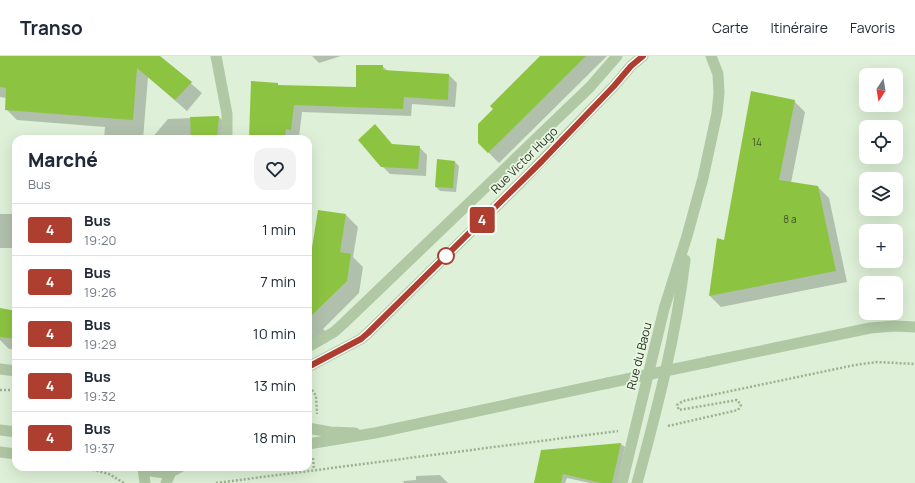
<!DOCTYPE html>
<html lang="fr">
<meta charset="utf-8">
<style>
:root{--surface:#fff;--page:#f2f2f3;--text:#1f2937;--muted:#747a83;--line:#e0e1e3}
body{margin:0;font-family:Manrope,sans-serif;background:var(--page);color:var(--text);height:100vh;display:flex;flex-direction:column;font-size:15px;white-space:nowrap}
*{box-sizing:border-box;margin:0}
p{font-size:13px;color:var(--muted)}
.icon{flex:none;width:22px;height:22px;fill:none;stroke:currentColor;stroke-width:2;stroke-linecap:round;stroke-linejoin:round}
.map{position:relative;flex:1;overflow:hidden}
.sheet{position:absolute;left:12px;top:79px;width:300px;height:336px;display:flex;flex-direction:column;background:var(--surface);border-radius:12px;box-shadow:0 4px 16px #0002}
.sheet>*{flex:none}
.badge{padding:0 8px;border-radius:3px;font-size:14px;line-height:26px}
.needle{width:26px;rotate:192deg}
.controls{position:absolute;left:859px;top:12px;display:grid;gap:8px}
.controls a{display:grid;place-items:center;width:44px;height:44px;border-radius:8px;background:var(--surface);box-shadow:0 4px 16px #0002;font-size:20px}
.map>.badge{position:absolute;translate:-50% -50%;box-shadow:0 0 0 2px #fff}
.round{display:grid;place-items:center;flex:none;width:42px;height:42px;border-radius:12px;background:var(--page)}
.overview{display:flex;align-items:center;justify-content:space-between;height:68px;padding:0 16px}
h1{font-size:19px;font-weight:800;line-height:30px}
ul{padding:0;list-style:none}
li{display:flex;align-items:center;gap:12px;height:52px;padding:0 16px;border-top:1px solid var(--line)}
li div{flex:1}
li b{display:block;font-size:15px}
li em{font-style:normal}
li .badge{min-width:44px;font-weight:700;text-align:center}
header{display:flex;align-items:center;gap:24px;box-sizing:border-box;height:56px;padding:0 20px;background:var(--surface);border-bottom:1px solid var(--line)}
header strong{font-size:19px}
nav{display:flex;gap:22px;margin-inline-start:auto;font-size:14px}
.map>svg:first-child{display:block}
.shadow{fill:#0003}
.building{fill:#8cc442}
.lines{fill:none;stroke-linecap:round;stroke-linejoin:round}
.path{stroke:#9cb38e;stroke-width:2.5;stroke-dasharray:2 2;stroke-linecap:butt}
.minor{stroke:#b0c8a4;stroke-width:11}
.tertiary{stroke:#b0c8a4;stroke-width:11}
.tertiary-bridge{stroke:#b0c8a4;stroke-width:11}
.line-casing{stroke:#fff;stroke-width:9}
.line{stroke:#ae3e2f;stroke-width:6}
.stop-dot{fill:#fff;stroke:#ae3e2f;stroke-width:2}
.labels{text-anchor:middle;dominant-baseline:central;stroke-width:3.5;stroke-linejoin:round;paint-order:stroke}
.number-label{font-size:10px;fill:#44572c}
.street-label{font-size:12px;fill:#2c3325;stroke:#e9f8e3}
</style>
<header>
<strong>Transo</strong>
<nav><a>Carte</a><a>Itinéraire</a><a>Favoris</a></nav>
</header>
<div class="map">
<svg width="915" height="427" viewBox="0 0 915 427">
<rect width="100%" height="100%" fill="#def0d7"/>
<path class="shadow" d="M0,0H159L202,37L187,55L148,21L143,83H104L105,71L17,64L6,53V42L0,41Z
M312,0H341L319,7Z
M559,0H607L499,107L479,87Z
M382,10L388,15L449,19L457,27L455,51L412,48L411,60L302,56L299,81H293V83H250L254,29L357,32Z
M794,45L805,56L791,127L818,131L829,142L847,226L721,251L710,240L718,183L725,185Z
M219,61L230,72L228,83H151L168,63Z
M419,91L427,99L426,120L390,118L382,110Z
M438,104L455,106L459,110L456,136L440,135L436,131Z
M0,158H12L16,162V192H0Z
M346,159L358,171L353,201L363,211L359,237L323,273L327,277L308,286V199L311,200Z
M0,253L16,256V294L9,293L0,284Z
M621,388L625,391L617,427H590L567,422L565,427H535Z
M440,419L448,427H404L403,425L416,424V420Z"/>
<path class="building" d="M0,0H160L192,26L175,44L137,12L133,64L5,54L6,32L0,31Z
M540,0H586L488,97L478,87V68L493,53L490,50Z
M356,9H383V14L449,18L448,44L404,41L403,53L294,49L291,74L286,73L285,83H249L251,25L278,27V29L356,31Z
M751,35L795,44L779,124L818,130L836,215L709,240L717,182L724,184Z
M219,60L217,83H191L190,61Z
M375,68L392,88L420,90L418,113L381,111L358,84Z
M437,103L455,105L453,132L435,131Z
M318,154L346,158L340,196L351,198L347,225L308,263V198H311Z
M0,252L16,255V283L0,281Z
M621,387L612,427H601L563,418L561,427H534L541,394Z"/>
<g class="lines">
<path class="path" d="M308,327L316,340L317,358
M0,334H16
M668,370L738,354L741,349L737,344L679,354L677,349L683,345L855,309L877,306L915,308
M313,402L314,414
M81,411L109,418L124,427
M216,427L618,375"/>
<path class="minor" d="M216,0L227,58V83
M0,313L16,315
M143,412L145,427
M166,427L171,416"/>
<path class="tertiary" d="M308,291L334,276L344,267L590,31L617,0
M708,306L870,272L895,270L915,271
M308,311L361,283L368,277L522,125L614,30L631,10L643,0
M308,372L330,376L355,377
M0,374L16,376
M308,388L375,377L608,327
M0,396L16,398
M142,411C155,418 167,419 180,411
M622,427L664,253L687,180L703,122L717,57L719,37L718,18L711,0
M637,427C657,354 676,280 685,204"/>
<path class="tertiary-bridge" d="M608,327L708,306"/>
</g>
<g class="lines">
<g class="line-casing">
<path id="line" d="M308,311L361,283L368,277L542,105L614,30L631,10L643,0"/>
</g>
<use href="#line" class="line"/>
</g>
<circle class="stop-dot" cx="446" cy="200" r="8"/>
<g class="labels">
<g class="number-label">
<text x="757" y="86">14</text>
<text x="790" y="163">8 a</text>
</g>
<g class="street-label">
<text transform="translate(524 104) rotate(-45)">Rue Victor Hugo</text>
<text transform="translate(639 300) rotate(-76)">Rue du Baou</text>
</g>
</g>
</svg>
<div class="controls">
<a><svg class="needle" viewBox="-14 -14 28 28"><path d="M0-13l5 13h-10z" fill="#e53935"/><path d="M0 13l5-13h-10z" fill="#747a83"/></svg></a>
<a><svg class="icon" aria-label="locate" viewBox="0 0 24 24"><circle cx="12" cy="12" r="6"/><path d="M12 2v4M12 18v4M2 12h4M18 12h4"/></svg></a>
<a><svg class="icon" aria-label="layers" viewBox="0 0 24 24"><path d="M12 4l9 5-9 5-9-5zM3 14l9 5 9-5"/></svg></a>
<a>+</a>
<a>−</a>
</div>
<b class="badge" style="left:482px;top:164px;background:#ae3e2f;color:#fff">4</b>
<section class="sheet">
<div class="overview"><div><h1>Marché</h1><p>Bus</p></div><a class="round"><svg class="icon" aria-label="heart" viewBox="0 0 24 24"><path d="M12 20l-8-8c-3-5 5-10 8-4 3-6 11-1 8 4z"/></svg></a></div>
<ul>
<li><span class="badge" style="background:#ae3e2f;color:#fff">4</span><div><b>Bus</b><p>19:20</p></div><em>1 min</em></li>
<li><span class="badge" style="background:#ae3e2f;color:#fff">4</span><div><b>Bus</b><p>19:26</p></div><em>7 min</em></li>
<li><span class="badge" style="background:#ae3e2f;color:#fff">4</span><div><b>Bus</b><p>19:29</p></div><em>10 min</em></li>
<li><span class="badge" style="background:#ae3e2f;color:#fff">4</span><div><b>Bus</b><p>19:32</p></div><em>13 min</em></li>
<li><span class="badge" style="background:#ae3e2f;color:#fff">4</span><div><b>Bus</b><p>19:37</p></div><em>18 min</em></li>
</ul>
</section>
</div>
